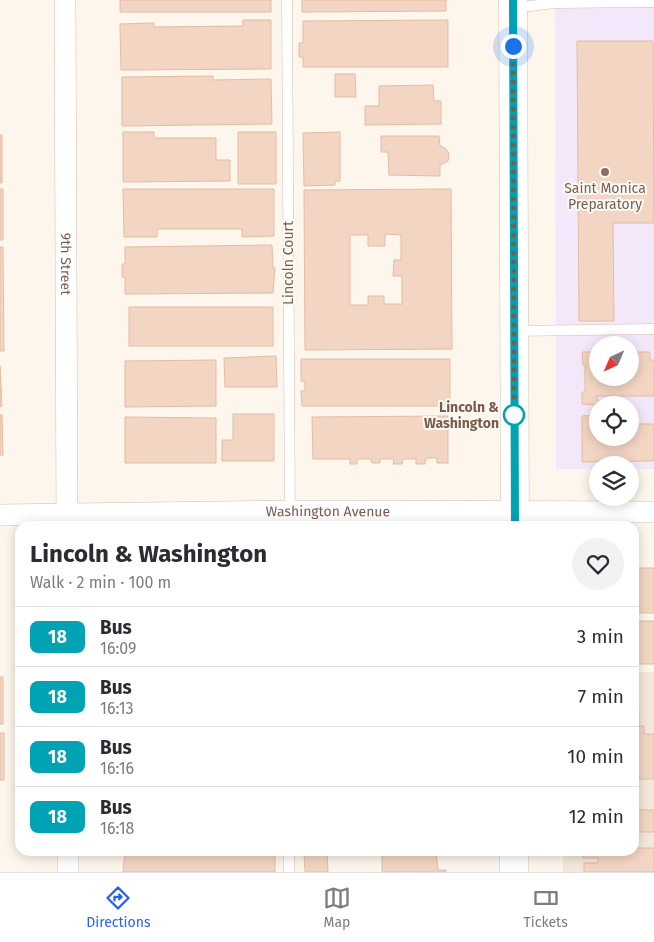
<!DOCTYPE html>
<meta charset="utf-8">
<style>
:root{--surface:#fff;--page:#f2f2f3;--text:#2b2b33;--muted:#7c7c81;--line:#e1e1e2;--accent:#2563eb}
body{margin:0;font-family:"Fira Sans",sans-serif;background:var(--page);color:var(--text);height:100vh;display:flex;flex-direction:column;font-size:19px;white-space:nowrap}
*{box-sizing:border-box;margin:0}
p{font-size:16px;color:var(--muted)}
.icon{flex:none;width:28px;height:28px;fill:none;stroke:currentColor;stroke-width:2;stroke-linecap:round;stroke-linejoin:round}
.map{position:relative;flex:1;overflow:hidden}
.sheet{position:absolute;left:15px;top:521px;width:624px;height:335px;display:flex;flex-direction:column;background:var(--surface);border-radius:15px;box-shadow:0 2px 12px #0003}
.sheet>*{flex:none}
.badge{padding:0 10px;border-radius:8px;font-size:18px;line-height:32px}
.needle{width:32px;rotate:224deg}
.controls{position:absolute;left:589px;top:336px;display:grid;gap:10px}
.controls a{display:grid;place-items:center;width:50px;height:50px;border-radius:50%;background:var(--surface);box-shadow:0 2px 12px #0003;font-size:25px}
.you{position:absolute;width:25px;height:25px;margin:-12px;border:4px solid #fff;border-radius:50%;background:#1a73e8;box-shadow:0 0 0 8px #1a73e833}
.map>.badge{position:absolute;translate:-50% -50%;box-shadow:0 0 0 2px #fff}
.round{display:grid;place-items:center;flex:none;width:52px;height:52px;border-radius:26px;background:var(--page)}
.overview{display:flex;align-items:center;justify-content:space-between;height:85px;padding:0 15px}
h1{font-size:24px;font-weight:700;line-height:38px}
ul{padding:0;list-style:none}
li{display:flex;align-items:center;gap:15px;height:60px;padding:0 15px;border-top:1px solid var(--line)}
li div{flex:1}
li b{display:block;font-size:19px}
li em{font-style:normal}
li .badge{min-width:55px;font-weight:700;text-align:center}
.menu{display:flex;justify-content:space-around;align-items:center;height:70px;border-top:1px solid var(--line);background:var(--surface);font-size:14px;color:var(--muted)}
.menu a{display:grid;justify-items:center;gap:2px}
.menu .on{color:var(--accent)}
.map>svg:first-child{display:block}
.residential{fill:#f5e8da}
.education{fill:#f3e8fa;fill-rule:evenodd}
.building{fill:#f3d5c3;stroke:#e6bba3;fill-rule:evenodd}
.lines{fill:none;stroke-linecap:round;stroke-linejoin:round}
.lane-casing{stroke:#d1beb0;stroke-width:11}
.street-casing{stroke:#d1beb0;stroke-width:22}
.secondary-casing{stroke:#d6c0b0;stroke-width:29}
.lane{stroke:#fff;stroke-width:10}
.street{stroke:#fff;stroke-width:21}
.secondary{stroke:#fff;stroke-width:28}
.line-casing{stroke:#fff;stroke-width:11}
.line{stroke:#00a3b4;stroke-width:8}
.walk{stroke:#7a5c4d;stroke-width:5;stroke-dasharray:0 9}
.education-dot{fill:#8d6e63;stroke:#fffaf3;stroke-width:2}
.stop-dot{fill:#fff;stroke:#00a3b4;stroke-width:2.5}
.labels{text-anchor:middle;dominant-baseline:central;stroke-width:4;stroke-linejoin:round;paint-order:stroke}
.education-label{font-size:14px;fill:#785e54;stroke:#fffaf3}
.street-label{font-size:14px;fill:#7a5c4d;stroke:#fffaf3}
.stop-label{font-size:14px;font-weight:bold;fill:#7a5c4d;stroke:#fffaf3;text-anchor:end}
</style>
<div class="map">
<svg width="654" height="872" viewBox="0 0 654 872">
<rect width="100%" height="100%" fill="#fdf6ec"/>
<path class="residential" d="M634,672H654V872H563V851H634Z"/>
<path class="education" d="M555,0H654V469H630V465H598L597,469H556ZM598,345H630V378H598ZM598,405H630V438H598Z"/>
<path class="building" d="M120,0H271V12H120Z
M302,0H446V11L302,12Z
M243,20H271V69L121,70L120,24L154,23V27L243,26Z
M448,20V67H303V57H299V43H303V21Z
M577,41H653L654,223H613L614,321H579Z
M335,74H355L356,97H335Z
M213,76V80L271,79L272,124L122,126V77Z
M433,85L434,101H441V124L365,125V106H379V86Z
M123,132H154V138H216V160H230V181L123,182Z
M238,132H276V184H238Z
M340,132V181H335V185L304,186L303,133Z
M0,135H2V183H0Z
M381,136H439L440,146L445,148L449,153L448,161L440,165V176L389,175L388,152H381Z
M0,189H3V240H0Z
M123,189H274V236L242,237V229H157V237H124Z
M451,189L452,349L305,350L304,190ZM385,234L401,235V260H394L393,276H402V304H384V296H368V305H350V235H368V246H385Z
M272,245L273,268H275L273,293L125,294V277H122V264H125V247Z
M0,247H3L4,351H0Z
M129,307H273V346H129Z
M582,352H598V378H630V352H650V360H654V396H596L600,405L582,404V392H585V365H583Z
M276,356L277,387H225L224,358Z
M301,359H450V406H302L301,391H305V381H301Z
M216,360V406L125,407V361Z
M0,366L2,406L0,407Z
M233,414H274V461H222V440H233Z
M0,415H2L3,455H0Z
M598,415V438H630V415H636V424H654V461L582,462V416Z
M448,416V463H437V458H426L425,464H416V459H403L402,464H393L394,459H380V463H372L371,459H357V464H350V459H313L312,417Z
M125,417L216,418V463H125Z
M634,568H654V613H634Z
M634,621H654V664H634Z
M0,677H3V724H0Z
M634,680H638L639,723L634,724Z
M634,726H644V734H654V779H634Z
M0,733H4V780H0Z
M634,810H654V832H637V848H654V872H584V863H598V858H583V851H634Z
M125,851H275V872H123Z
M304,851H327L328,872H305Z
M382,851H436L438,870H446V872H382Z"/>
<g class="lines">
<g class="lane-casing">
<path id="lane" d="M287,0L290,526
M514,8L554,3L654,2
M515,331L654,329
M289,851V872"/>
</g>
<g class="street-casing">
<g id="street">
<path id="s1" d="M65,0L67,526"/>
<path id="s2" d="M0,515L290,511L654,512"/>
<path d="M68,851V872"/>
</g>
</g>
<g class="secondary-casing">
<path id="secondary" d="M513,0L515,526
M514,851V872"/>
</g>
<use href="#lane" class="lane"/>
<use href="#street" class="street"/>
<use href="#secondary" class="secondary"/>
</g>
<g class="lines">
<g class="line-casing">
<path id="line" d="M513,0L515,526"/>
</g>
<use href="#line" class="line"/>
<path class="walk" d="M513,46L514,415"/>
</g>
<circle class="education-dot" cx="605" cy="172" r="5"/>
<circle class="stop-dot" cx="514" cy="415" r="10"/>
<g class="labels">
<g class="education-label">
<text x="605" y="188">Saint Monica<tspan x="605" dy="16">Preparatory</tspan></text>
</g>
<g class="street-label">
<text stroke="none"><textPath href="#s1" startOffset="264">9th Street</textPath></text>
<text transform="translate(288 263) rotate(-90)">Lincoln Court</text>
<text stroke="none"><textPath href="#s2" startOffset="328">Washington Avenue</textPath></text>
</g>
<g class="stop-label">
<text x="499" y="407">Lincoln &amp;<tspan x="499" dy="16">Washington</tspan></text>
</g>
</g>
</svg>
<div class="controls">
<a><svg class="needle" viewBox="-14 -14 28 28"><path d="M0-13l5 13h-10z" fill="#e53935"/><path d="M0 13l5-13h-10z" fill="#7c7c81"/></svg></a>
<a><svg class="icon" aria-label="locate" viewBox="0 0 24 24"><circle cx="12" cy="12" r="6"/><path d="M12 2v4M12 18v4M2 12h4M18 12h4"/></svg></a>
<a><svg class="icon" aria-label="layers" viewBox="0 0 24 24"><path d="M12 4l9 5-9 5-9-5zM3 14l9 5 9-5"/></svg></a>
</div>
<div class="you" style="left:513px;top:46px"></div>
<section class="sheet">
<div class="overview"><div><h1>Lincoln &amp; Washington</h1><p>Walk · 2 min · 100 m</p></div><a class="round"><svg class="icon" aria-label="heart" viewBox="0 0 24 24"><path d="M12 20l-8-8c-3-5 5-10 8-4 3-6 11-1 8 4z"/></svg></a></div>
<ul>
<li><span class="badge" style="background:#00a3b4;color:#fff">18</span><div><b>Bus</b><p>16:09</p></div><em>3 min</em></li>
<li><span class="badge" style="background:#00a3b4;color:#fff">18</span><div><b>Bus</b><p>16:13</p></div><em>7 min</em></li>
<li><span class="badge" style="background:#00a3b4;color:#fff">18</span><div><b>Bus</b><p>16:16</p></div><em>10 min</em></li>
<li><span class="badge" style="background:#00a3b4;color:#fff">18</span><div><b>Bus</b><p>16:18</p></div><em>12 min</em></li>
</ul>
</section>
</div>
<nav class="menu">
<a class="on"><svg class="icon" aria-label="directions" viewBox="0 0 24 24"><path d="M12 3l9 9-9 9-9-9zM9 14v-3h6M13 9l2 2-2 2"/></svg>Directions</a>
<a><svg class="icon" aria-label="map" viewBox="0 0 24 24"><path d="M3 6l6-2 6 2 6-2v14l-6 2-6-2-6 2zM9 4v14M15 6v14"/></svg>Map</a>
<a><svg class="icon" aria-label="tickets" viewBox="0 0 24 24"><path d="M3 7h18v10H3zM15 7v10"/></svg>Tickets</a>
</nav>
